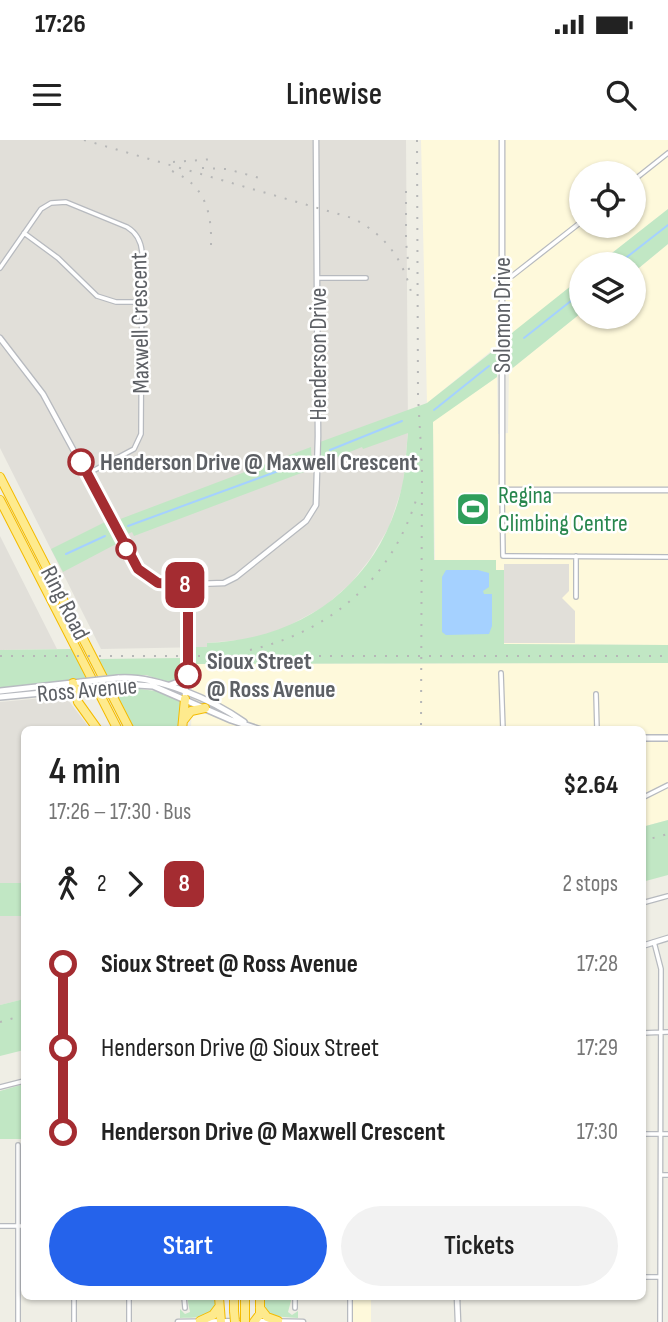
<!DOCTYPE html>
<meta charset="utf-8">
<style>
:root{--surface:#fff;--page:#f2f2f2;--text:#222;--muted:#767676;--accent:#2563eb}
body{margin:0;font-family:"Sofia Sans Condensed",sans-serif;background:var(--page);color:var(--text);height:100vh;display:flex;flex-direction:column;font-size:26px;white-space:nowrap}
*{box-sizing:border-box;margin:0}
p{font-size:23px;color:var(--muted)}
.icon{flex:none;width:38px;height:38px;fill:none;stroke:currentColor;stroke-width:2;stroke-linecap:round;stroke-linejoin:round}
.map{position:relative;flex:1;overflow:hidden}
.sheet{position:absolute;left:21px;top:586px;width:625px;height:574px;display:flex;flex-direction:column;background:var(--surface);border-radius:10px;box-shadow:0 2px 5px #0004}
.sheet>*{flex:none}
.badge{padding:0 14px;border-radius:10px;font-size:24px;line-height:46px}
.controls{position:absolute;left:569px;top:21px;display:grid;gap:14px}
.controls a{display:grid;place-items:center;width:77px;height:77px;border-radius:50%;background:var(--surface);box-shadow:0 2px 5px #0004;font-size:35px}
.map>.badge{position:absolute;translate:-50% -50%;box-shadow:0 0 0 4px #fff}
.legs{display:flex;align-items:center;gap:10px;height:77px;padding:0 28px;font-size:23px}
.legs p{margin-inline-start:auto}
.summary{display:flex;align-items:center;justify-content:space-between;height:119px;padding:0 28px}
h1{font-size:38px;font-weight:600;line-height:52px}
.button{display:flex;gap:14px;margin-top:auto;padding:14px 28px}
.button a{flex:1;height:80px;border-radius:42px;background:var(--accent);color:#fff;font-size:28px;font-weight:600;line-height:80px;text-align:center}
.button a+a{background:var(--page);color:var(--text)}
ul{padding:0 28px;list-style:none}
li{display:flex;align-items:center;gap:24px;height:84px;font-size:26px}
li i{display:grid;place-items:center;width:10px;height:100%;margin:0 9px;background:currentColor}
li i::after{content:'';width:18px;height:18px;margin:-9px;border:5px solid;border-radius:50%;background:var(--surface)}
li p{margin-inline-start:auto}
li:first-child i{background:linear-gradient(#0000 50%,currentColor 0)}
li:last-child i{background:linear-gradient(currentColor 50%,#0000 0)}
.status{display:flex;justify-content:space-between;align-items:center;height:49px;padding:0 35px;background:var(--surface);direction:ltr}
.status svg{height:19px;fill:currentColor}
header{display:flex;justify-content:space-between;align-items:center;height:91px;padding:0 28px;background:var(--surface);font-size:32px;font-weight:600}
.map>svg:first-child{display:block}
.commercial{fill:#fef9db;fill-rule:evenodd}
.industrial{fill:#e1dfd9}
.green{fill:#c1e7c4}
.water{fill:#a5d1ff}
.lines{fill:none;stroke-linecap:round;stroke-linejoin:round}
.stream{stroke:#a5d1ff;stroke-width:2}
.minor-casing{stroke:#b7babf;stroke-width:6}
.tertiary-casing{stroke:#b7babf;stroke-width:7}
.secondary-casing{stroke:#b8bbc1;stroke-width:8}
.motorway-casing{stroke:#f4bb00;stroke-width:10}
.minor{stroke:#fff;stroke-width:3.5}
.tertiary{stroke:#fff;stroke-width:4.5}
.secondary{stroke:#fff;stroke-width:5}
.motorway{stroke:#feea8d;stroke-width:8}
.rail{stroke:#b6b7b7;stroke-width:2;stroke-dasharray:2 9;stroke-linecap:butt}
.secondary-bridge-casing{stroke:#b8bbc1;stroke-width:8;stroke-linecap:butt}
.motorway-bridge-casing{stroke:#f4bb00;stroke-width:10;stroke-linecap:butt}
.secondary-bridge{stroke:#fff;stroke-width:5}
.motorway-bridge{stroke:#feea8d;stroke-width:8}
.line-1-casing{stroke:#fff;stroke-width:16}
.line-1{stroke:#a42c31;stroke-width:10}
.stop-1-dot{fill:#fff;stroke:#a42c31;stroke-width:3.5}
.labels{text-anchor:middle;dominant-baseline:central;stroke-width:5;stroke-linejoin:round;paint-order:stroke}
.street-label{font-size:24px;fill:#5d6065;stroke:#fff}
.stop-label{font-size:24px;font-weight:bold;fill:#5d6065;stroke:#fff;text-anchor:start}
.leisure-label{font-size:24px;fill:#27864d;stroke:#fff;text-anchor:start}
</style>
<div class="status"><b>17:26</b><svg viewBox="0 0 49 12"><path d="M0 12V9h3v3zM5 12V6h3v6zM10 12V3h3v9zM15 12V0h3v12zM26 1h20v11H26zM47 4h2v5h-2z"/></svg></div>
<header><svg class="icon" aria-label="menu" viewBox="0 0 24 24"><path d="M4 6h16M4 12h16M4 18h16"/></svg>Linewise<svg class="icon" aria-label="search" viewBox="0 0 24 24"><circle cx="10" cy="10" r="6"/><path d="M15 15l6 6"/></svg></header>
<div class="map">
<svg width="668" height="1182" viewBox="0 0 668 1182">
<rect width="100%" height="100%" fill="#efeee5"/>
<path class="commercial" d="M421,0H668V69L598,124H581V138L427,263ZM581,33H634V86H581Z
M668,104V505L504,504V430H496L495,420L435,421L433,281L497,237L498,294L508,293L509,231L581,173V177H634V132Z
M602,523H668V680L642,687V590H191L193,524Z
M350,1159H371V1182H350Z"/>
<path class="industrial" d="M0,0H406L408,292L403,345L389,387L370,419L351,443L325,466L281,490L250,499L207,503V507L101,509L0,308Z
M0,396L57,509L0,510Z
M504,424H569V451L562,458L575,471V503H504Z
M65,556L91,590H24V743H0V562Z
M0,776H24V859L0,865Z"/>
<path class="green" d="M668,69V104L634,132V124H598Z
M581,138V173L509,231L508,196Z
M498,207L497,237L433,282L434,420H496V430H504V504L668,505V523L193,524V507H207V503C303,500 381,442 402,346C406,329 406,310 408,293L363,309L362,307L320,324V302L427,263Z
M311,307L312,329L134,396L132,392L123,396L115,381Z
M107,381L118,403L63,432L51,409Z
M72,509L87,539L0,548V510Z
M183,518L180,538L171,543L146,535L106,536L97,519Z
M123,547L156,551L181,562L178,590H132L111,549Z
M668,680V735L642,742V687Z
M0,743H24V776H0Z
M24,859V910L0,916V865Z
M24,944V999H0V951Z
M187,1157H217C213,1180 200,1177 180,1178V1169L185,1174L190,1172Z
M263,1157H292L288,1172L292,1175L298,1171V1178L271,1176L263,1167Z"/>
<path class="water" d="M446,430H478L489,433V447L483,451L484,454H492V486L489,494L446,495L442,492V437Z"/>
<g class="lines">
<path class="stream" d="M618,124L668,85
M524,198L581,153
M434,270L489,226
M330,310L402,281
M128,386L311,319
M66,414L105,396"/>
<g class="minor-casing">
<path id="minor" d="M634,40L668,13
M24,93L58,118L97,156L116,162H142
M0,128L41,69L51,63L66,62L127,87C137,93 141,101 142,112L141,294L134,309L87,334
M501,136H512L581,82
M317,138H366
M502,350L503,416L668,417
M576,416V457
M501,533L503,590
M596,554L597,590
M642,658L668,645
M642,763L668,756
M654,802L661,829L660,1182
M642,893L668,892
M0,947L24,941
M642,994H668
M18,1005V1182
M661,1035H668
M0,1086H24
M642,1137H660
M184,1157L185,1168
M295,1157V1168
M350,1157V1182
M74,1182V1157
M129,1182V1157"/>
</g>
<g class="tertiary-casing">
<path id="tertiary" d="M502,0V350H668
M0,198L43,254L138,429L151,440L167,445L224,443L236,437L306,381L316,365L318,296L316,0
M185,551L189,536L188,446
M185,559V535
M642,806L668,798
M457,1157L458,1182
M255,1181L303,1182
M178,1182L246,1181"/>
</g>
<g class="secondary-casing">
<path id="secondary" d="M118,538C156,535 213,560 244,582
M121,544L153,546L231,580L261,590
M170,545L178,542L185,536
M0,551L81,542
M0,557L83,549
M642,598H668"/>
</g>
<g class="motorway-casing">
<path id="motorway" d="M0,337L130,590
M0,360L118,590
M73,543L78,562L98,590
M183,581L191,571L205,568
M182,590L185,559
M219,1157L221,1182
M234,1157V1171
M260,1168L267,1177L278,1181
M245,1171V1157
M200,1181L213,1175L219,1167
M254,1182L260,1174V1157"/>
</g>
<use href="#minor" class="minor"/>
<use href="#tertiary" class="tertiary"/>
<use href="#secondary" class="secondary"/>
<use href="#motorway" class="motorway"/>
<path class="rail" d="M84,0L352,78C385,94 404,120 412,156
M417,0L418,256L422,326L421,590
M173,22L214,19
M202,28L227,29L263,39
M172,31C205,45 212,72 211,105
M406,51V102L409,130
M250,510C332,491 392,438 417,357
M0,516H668
M642,701L668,694
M0,882L24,875"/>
<g class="secondary-bridge-casing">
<path id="secondary-bridge" d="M81,542L118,538
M83,549L121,544"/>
</g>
<g class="motorway-bridge-casing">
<path id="motorway-bridge" d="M234,1171L235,1182
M245,1182V1171"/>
</g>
<use href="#secondary-bridge" class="secondary-bridge"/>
<use href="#motorway-bridge" class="motorway-bridge"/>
</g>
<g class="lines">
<g class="line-1-casing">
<path id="line-1" d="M81,322L138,429L158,443L188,445V535"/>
</g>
<use href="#line-1" class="line-1"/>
</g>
<defs>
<g id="stadium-square" transform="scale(1.75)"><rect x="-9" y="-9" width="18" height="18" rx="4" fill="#2e9e5b" stroke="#fff"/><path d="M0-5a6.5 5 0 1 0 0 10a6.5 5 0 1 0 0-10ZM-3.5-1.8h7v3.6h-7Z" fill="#fff"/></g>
</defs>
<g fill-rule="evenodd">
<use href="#stadium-square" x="473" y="369"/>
</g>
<g class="stop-1-dot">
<circle cx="81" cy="322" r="12"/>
<circle cx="126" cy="409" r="9"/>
<circle cx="188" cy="535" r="12"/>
</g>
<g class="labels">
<g class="street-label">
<text transform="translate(502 175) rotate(-90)">Solomon Drive</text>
<text transform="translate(140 183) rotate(-91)">Maxwell Crescent</text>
<text transform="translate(318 214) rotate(-90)">Henderson Drive</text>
<text transform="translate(65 463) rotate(63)">Ring Road</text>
<text transform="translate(87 550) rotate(-5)">Ross Avenue</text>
</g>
<g class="stop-label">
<text x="100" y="322">Henderson Drive @ Maxwell Crescent</text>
<text x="207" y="521">Sioux Street<tspan x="207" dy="28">@ Ross Avenue</tspan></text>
</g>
<g class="leisure-label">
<text x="498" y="355">Regina<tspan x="498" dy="28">Climbing Centre</tspan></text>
</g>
</g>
</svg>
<div class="controls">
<a><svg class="icon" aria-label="locate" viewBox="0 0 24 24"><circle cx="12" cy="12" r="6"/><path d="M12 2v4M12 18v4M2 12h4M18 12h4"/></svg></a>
<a><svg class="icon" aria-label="layers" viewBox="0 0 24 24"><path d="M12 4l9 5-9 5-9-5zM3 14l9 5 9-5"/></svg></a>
</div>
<b class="badge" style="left:185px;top:445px;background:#a42c31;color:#fff">8</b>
<section class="sheet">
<div class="summary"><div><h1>4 min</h1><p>17:26 – 17:30 · Bus</p></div><b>$2.64</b></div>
<div class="legs"><svg class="icon" aria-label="walk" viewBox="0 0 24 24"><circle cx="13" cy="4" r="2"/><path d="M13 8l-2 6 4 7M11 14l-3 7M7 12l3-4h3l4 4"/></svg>2<svg class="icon" aria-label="forward" viewBox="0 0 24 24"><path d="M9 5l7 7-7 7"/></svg><b class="badge" style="background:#a42c31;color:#fff">8</b><p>2 stops</p></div>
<ul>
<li><i style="color:#a42c31"></i><b>Sioux Street @ Ross Avenue</b><p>17:28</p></li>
<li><i style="color:#a42c31"></i><span>Henderson Drive @ Sioux Street</span><p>17:29</p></li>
<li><i style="color:#a42c31"></i><b>Henderson Drive @ Maxwell Crescent</b><p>17:30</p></li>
</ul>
<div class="button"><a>Start</a><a>Tickets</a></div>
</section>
</div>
